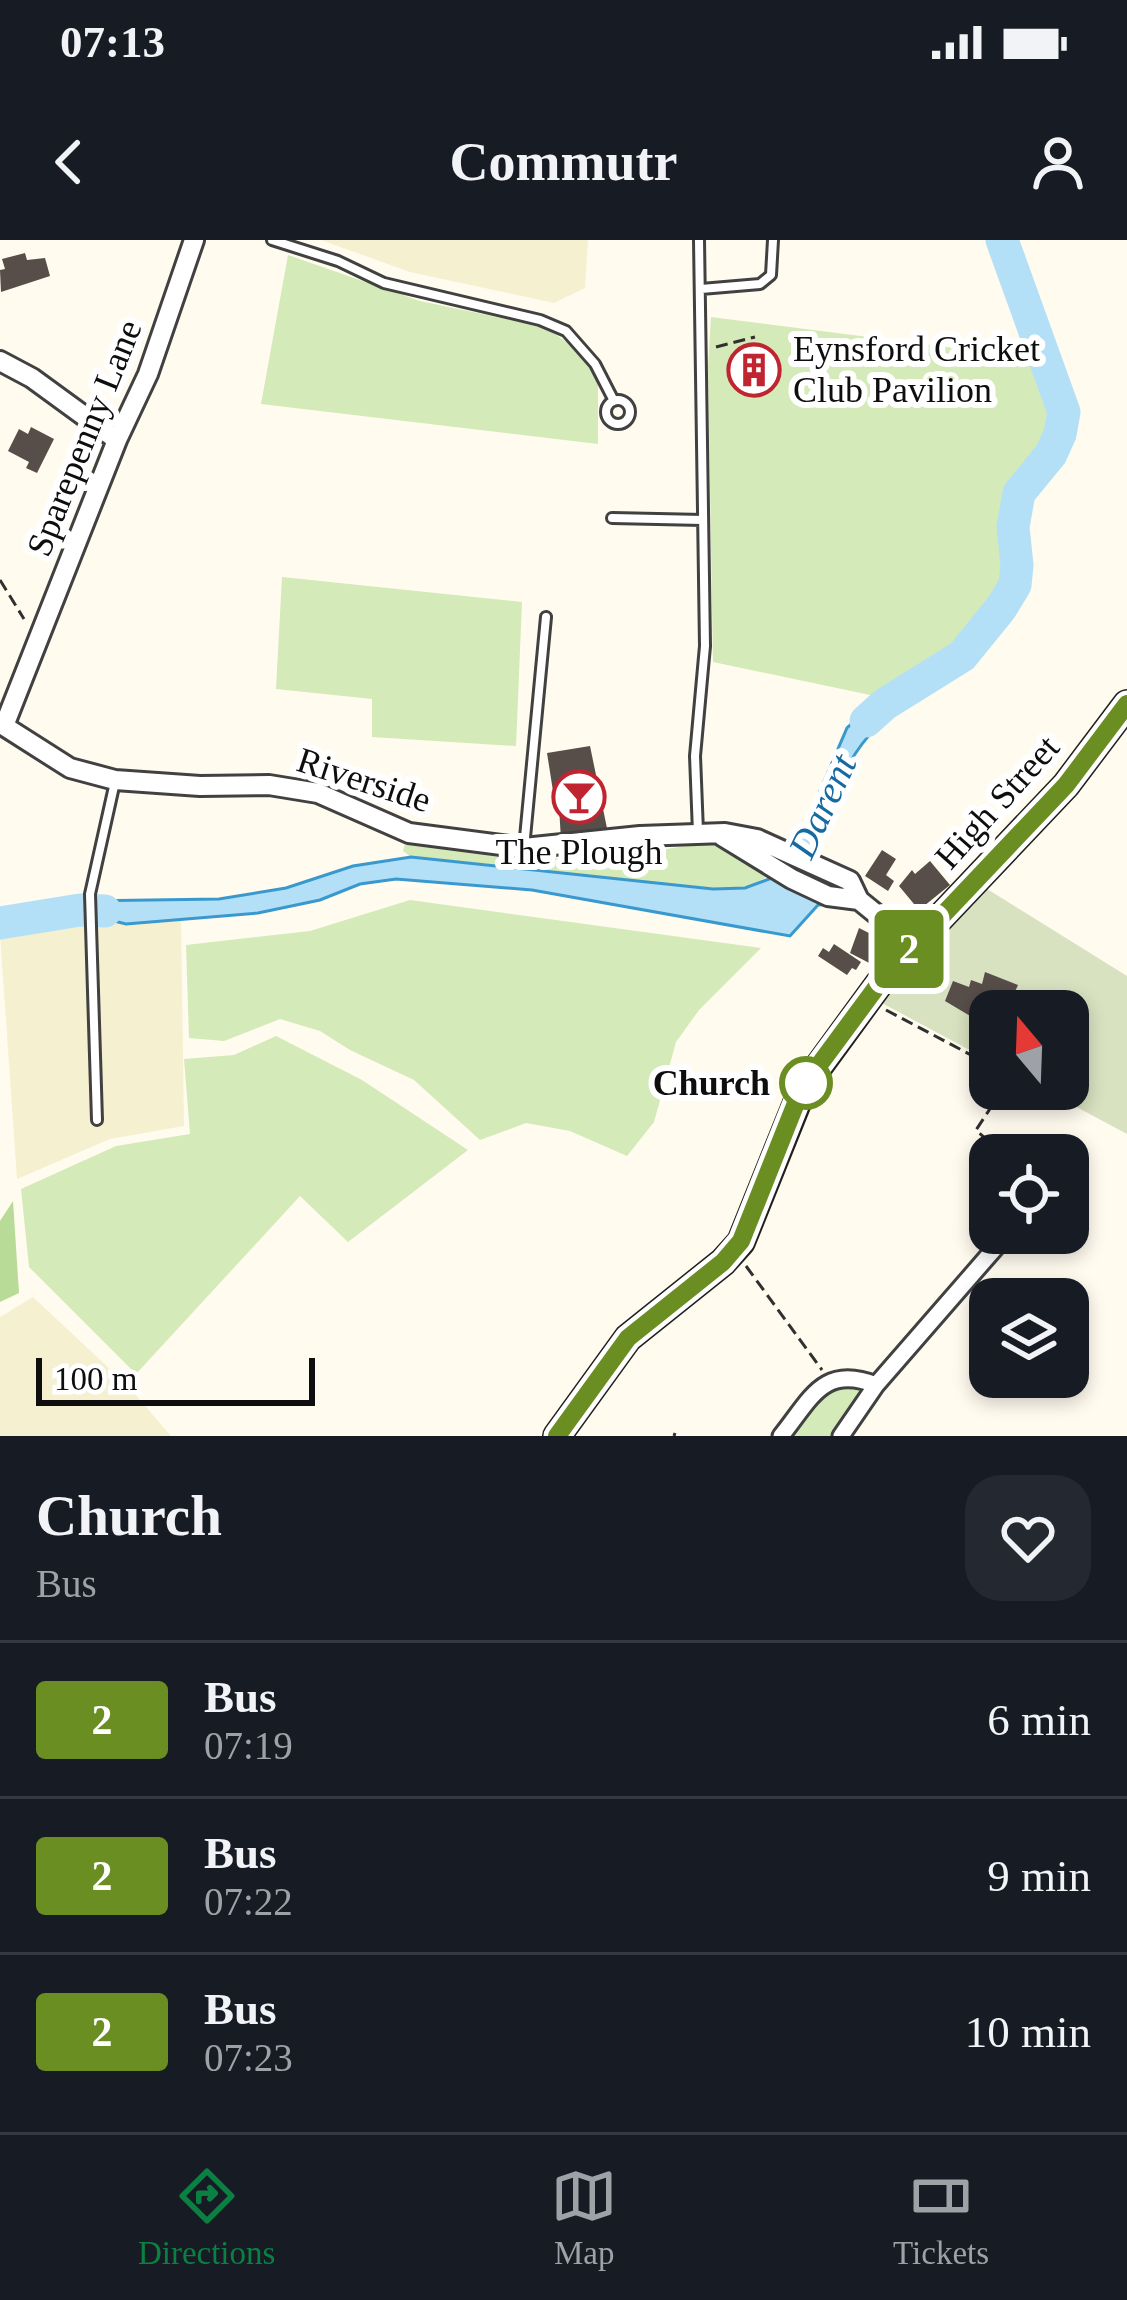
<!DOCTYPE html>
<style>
:root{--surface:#171b24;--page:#242831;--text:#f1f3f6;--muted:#9ea1a6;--line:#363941;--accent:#0b8043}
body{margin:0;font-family:Georgia,serif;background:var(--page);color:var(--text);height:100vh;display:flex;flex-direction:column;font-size:45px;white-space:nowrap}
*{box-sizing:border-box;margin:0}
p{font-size:39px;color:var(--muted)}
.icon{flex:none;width:66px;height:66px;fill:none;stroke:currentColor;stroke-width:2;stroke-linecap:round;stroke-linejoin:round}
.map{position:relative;height:1196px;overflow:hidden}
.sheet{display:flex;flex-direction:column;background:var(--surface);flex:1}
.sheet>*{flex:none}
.badge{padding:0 24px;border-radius:9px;font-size:42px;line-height:78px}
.needle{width:78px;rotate:341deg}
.tools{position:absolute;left:969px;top:750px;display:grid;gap:24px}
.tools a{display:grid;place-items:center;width:120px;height:120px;border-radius:24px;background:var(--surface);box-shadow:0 6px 18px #0003;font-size:60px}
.scale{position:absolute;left:36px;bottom:30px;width:279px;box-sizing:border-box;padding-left:12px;border:6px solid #0e0e0e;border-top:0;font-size:33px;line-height:42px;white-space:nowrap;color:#0e0e0e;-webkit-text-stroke:9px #fff;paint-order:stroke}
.map>.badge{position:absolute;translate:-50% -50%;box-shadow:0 0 0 6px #fff}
.round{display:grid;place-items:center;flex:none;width:126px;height:126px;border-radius:36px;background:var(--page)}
.headline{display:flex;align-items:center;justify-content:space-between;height:204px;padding:0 36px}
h1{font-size:57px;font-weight:700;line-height:90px}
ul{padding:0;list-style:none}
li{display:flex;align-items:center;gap:36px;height:156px;padding:0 36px;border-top:3px solid var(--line)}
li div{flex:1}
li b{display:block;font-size:45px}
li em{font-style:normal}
li .badge{min-width:132px;font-weight:700;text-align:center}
.status{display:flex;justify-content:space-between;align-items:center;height:84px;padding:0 60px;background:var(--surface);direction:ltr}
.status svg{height:33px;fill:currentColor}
header{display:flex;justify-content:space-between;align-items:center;height:156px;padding:0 36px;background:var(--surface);font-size:54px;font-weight:700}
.tab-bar{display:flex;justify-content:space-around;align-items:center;height:168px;border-top:3px solid var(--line);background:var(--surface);font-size:33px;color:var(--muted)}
.tab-bar a{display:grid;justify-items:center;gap:6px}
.tab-bar .selected{color:var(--accent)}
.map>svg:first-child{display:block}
.farmland{fill:#f5f0cf}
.green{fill:#d4eab8}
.forest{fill:#b8db97}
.cemetery{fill:#d8e1c0}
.water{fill:#b3e0f7;stroke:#3999cf;stroke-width:3}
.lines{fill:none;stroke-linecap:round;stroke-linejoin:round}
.river{stroke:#b3e0f7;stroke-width:33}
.building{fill:#574e4a}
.service-casing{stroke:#414141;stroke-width:14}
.minor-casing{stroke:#414141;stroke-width:21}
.tertiary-casing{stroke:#414141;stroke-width:24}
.primary-casing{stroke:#1f1f1f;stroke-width:30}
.path{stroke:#303030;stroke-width:3;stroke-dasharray:12 6;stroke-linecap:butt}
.service{stroke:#fff;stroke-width:8}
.minor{stroke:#fff;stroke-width:15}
.tertiary{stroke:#fff;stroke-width:18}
.primary{stroke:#facf64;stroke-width:24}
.line-casing{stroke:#fff;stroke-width:27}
.line{stroke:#6b8e23;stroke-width:18}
.stop-dot{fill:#fff;stroke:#6b8e23;stroke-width:6}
.labels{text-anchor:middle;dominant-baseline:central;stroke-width:12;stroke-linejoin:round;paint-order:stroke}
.poi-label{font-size:36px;fill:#0e0e0e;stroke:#fff;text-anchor:start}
.street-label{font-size:36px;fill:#0e0e0e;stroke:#fff}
.stop-label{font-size:36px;font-weight:bold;fill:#0e0e0e;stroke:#fff;text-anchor:end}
.water-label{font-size:39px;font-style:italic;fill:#156aa2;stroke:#fff}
</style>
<div class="status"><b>07:13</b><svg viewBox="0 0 49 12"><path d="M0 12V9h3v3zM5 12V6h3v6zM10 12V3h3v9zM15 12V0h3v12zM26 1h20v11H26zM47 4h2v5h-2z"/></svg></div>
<header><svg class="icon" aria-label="back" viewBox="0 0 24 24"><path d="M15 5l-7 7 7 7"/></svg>Commutr<svg class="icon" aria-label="person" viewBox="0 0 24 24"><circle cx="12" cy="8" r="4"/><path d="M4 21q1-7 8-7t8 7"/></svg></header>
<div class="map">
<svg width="1127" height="1196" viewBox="0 0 1127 1196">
<rect width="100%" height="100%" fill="#fffbef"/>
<path class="farmland" d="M321,0H588L585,48L554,63L410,32Z
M181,677L184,886L110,899L17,939L0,694L42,687Z
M33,1057L128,1146L171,1196H0V1077Z"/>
<path class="green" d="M288,15L420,61L545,87L578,110L598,139V204L261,164Z
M711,77L1041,119L1058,170L1047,209L1013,249L1006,283L1008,340L979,382L952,410L922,437L875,456L713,422L708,127Z
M282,337L522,362L516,506L372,497V459L276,449Z
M406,600L587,622L709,602L775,633L745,648L713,649L411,617L403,611Z
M410,660L761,708L699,770L676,802L654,882L627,916L570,891L526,883L480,900L414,840L350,810L320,791L280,779L224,801L189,798L186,705L310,691Z
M276,796L362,840L468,910L348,1002L300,956L136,1134L29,1027L21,949L116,906L190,894L184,819L234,815Z
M848,1141L861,1148L860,1157L833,1196H787L828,1149Z"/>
<path class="forest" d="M13,961L19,1053L0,1062V981Z"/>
<path class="cemetery" d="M984,647L1127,736V894L1043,849H1068V771H990V821L880,762L926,706Z"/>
<path class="water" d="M895,444L907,465C848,496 831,563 809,622L827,642L847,649L836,664L818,665L790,696L532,650L396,639L360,644L320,660L258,673L126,684L98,677L63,682V666L82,661L219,659L286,648L353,626L411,617L713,649L745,648L772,638L800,597L847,488Z"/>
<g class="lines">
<path class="river" d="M866,481L885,464L962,416L1001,368L1015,345L1017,325L1013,287L1019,253L1051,214L1060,194L1064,172L1002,0
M0,683L80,670L105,671"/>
</g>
<path class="building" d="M25,13L27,20L45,18L50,36L1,52L0,30L5,29L2,19Z
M765,107L777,144L742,154L730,117Z
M31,187L54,199L37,233L26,228L29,222L8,211L19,189L28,194Z
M590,506L608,593L561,600L558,550L553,551L547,513Z
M882,610L896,619L886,635L894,641L888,651L865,636Z
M930,621L950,645L919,670L899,646L912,630L915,634Z
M859,688L889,703L877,727L850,713Z
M834,704L861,722L856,730L852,728L847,735L818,716L823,708L829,712Z
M985,732L1018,745L1013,756L1046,771H990V802L970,794L977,780L945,761L953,741L969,747L971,740L982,744Z"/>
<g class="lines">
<g class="service-casing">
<path id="service" d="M272,0L338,21L384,43L540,80L566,91L595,124L614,161
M701,49L760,44L771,35L773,0
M606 172a12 12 0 1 1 24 0a12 12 0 1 1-24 0Z
M612,278L703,280
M698,592L695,516L705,406L699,0
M524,608L546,377
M97,880L90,654L115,542"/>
</g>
<g class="minor-casing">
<path id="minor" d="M1003,999L1015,1002L1027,993
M876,1145L1003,999
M781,1196C811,1159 823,1124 876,1145L841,1196"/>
</g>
<g class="tertiary-casing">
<path id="tertiary" d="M194,0L148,134L117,200L4,486L70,528L115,540L200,546L269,545L318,553L409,593L524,608L640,596L725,593L757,599L850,641L859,660
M0,121L32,138L117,200
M722,596L792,639L828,656L859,660L913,704"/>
</g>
<g class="primary-casing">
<path id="primary" d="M557,1196L628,1098L723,1022L741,1002L803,848L884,737L1066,545L1127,464"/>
</g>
<path class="path" d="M716,107L755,97
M0,340L24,379
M886,770L990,825
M1003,849L976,890L1004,915
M746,1026L822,1130
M674,1196L675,1193"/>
<use href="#service" class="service"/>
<use href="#minor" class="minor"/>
<use href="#tertiary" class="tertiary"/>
<use href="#primary" class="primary"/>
</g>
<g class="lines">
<g class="line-casing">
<path id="line" d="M557,1196L628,1098L723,1022L741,1001L802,848L884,737L1066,545L1127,464"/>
</g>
<use href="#line" class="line"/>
</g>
<defs>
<g id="building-ring" transform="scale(2.7)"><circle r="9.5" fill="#fff" stroke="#c02431" stroke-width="1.5"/><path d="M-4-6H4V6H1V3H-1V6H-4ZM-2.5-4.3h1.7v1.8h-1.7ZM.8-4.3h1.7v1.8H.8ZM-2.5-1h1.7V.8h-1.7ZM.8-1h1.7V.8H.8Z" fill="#c02431"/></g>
<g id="bar-ring" transform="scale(2.7)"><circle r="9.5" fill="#fff" stroke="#c02431" stroke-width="1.5"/><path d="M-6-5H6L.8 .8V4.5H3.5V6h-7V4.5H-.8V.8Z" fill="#c02431"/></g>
</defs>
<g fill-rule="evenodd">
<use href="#building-ring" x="754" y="130"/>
<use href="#bar-ring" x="579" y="557"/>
</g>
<circle class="stop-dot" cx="806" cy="843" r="24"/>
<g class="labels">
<g class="poi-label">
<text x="793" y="109">Eynsford Cricket<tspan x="793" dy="41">Club Pavilion</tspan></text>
<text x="579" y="612" text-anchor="middle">The Plough</text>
</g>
<g class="street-label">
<text transform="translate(84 198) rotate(-68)">Sparepenny Lane</text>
<text transform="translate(364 540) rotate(18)">Riverside</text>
<text transform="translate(997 562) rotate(-48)">High Street</text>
</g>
<g class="stop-label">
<text x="770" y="843">Church</text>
</g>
<g class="water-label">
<text transform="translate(822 566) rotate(-65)">Darent</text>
</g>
</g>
</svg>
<div class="tools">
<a><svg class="needle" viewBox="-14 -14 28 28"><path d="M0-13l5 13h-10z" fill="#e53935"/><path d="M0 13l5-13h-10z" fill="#9ea1a6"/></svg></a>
<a><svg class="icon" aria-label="locate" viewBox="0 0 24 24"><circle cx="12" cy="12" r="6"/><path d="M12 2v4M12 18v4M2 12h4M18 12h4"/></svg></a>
<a><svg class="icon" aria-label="layers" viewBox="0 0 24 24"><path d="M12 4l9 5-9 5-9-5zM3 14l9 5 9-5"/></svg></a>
</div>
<div class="scale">100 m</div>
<b class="badge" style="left:909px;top:709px;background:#6b8e23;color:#fff">2</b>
</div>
<section class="sheet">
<div class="headline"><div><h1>Church</h1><p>Bus</p></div><a class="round"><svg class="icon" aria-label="heart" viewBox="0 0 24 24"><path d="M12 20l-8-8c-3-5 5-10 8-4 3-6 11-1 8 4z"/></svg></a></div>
<ul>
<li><span class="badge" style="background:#6b8e23;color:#fff">2</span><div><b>Bus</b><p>07:19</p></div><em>6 min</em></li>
<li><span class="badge" style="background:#6b8e23;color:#fff">2</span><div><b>Bus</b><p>07:22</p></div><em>9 min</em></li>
<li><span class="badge" style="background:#6b8e23;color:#fff">2</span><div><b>Bus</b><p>07:23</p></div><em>10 min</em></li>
</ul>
</section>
<nav class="tab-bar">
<a class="selected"><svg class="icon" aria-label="directions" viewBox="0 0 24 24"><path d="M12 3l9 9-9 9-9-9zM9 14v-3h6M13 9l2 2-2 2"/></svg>Directions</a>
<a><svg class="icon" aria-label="map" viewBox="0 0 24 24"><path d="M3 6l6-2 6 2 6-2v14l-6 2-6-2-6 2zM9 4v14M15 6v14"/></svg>Map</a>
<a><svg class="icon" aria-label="tickets" viewBox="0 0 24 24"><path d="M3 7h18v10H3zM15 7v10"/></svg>Tickets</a>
</nav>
